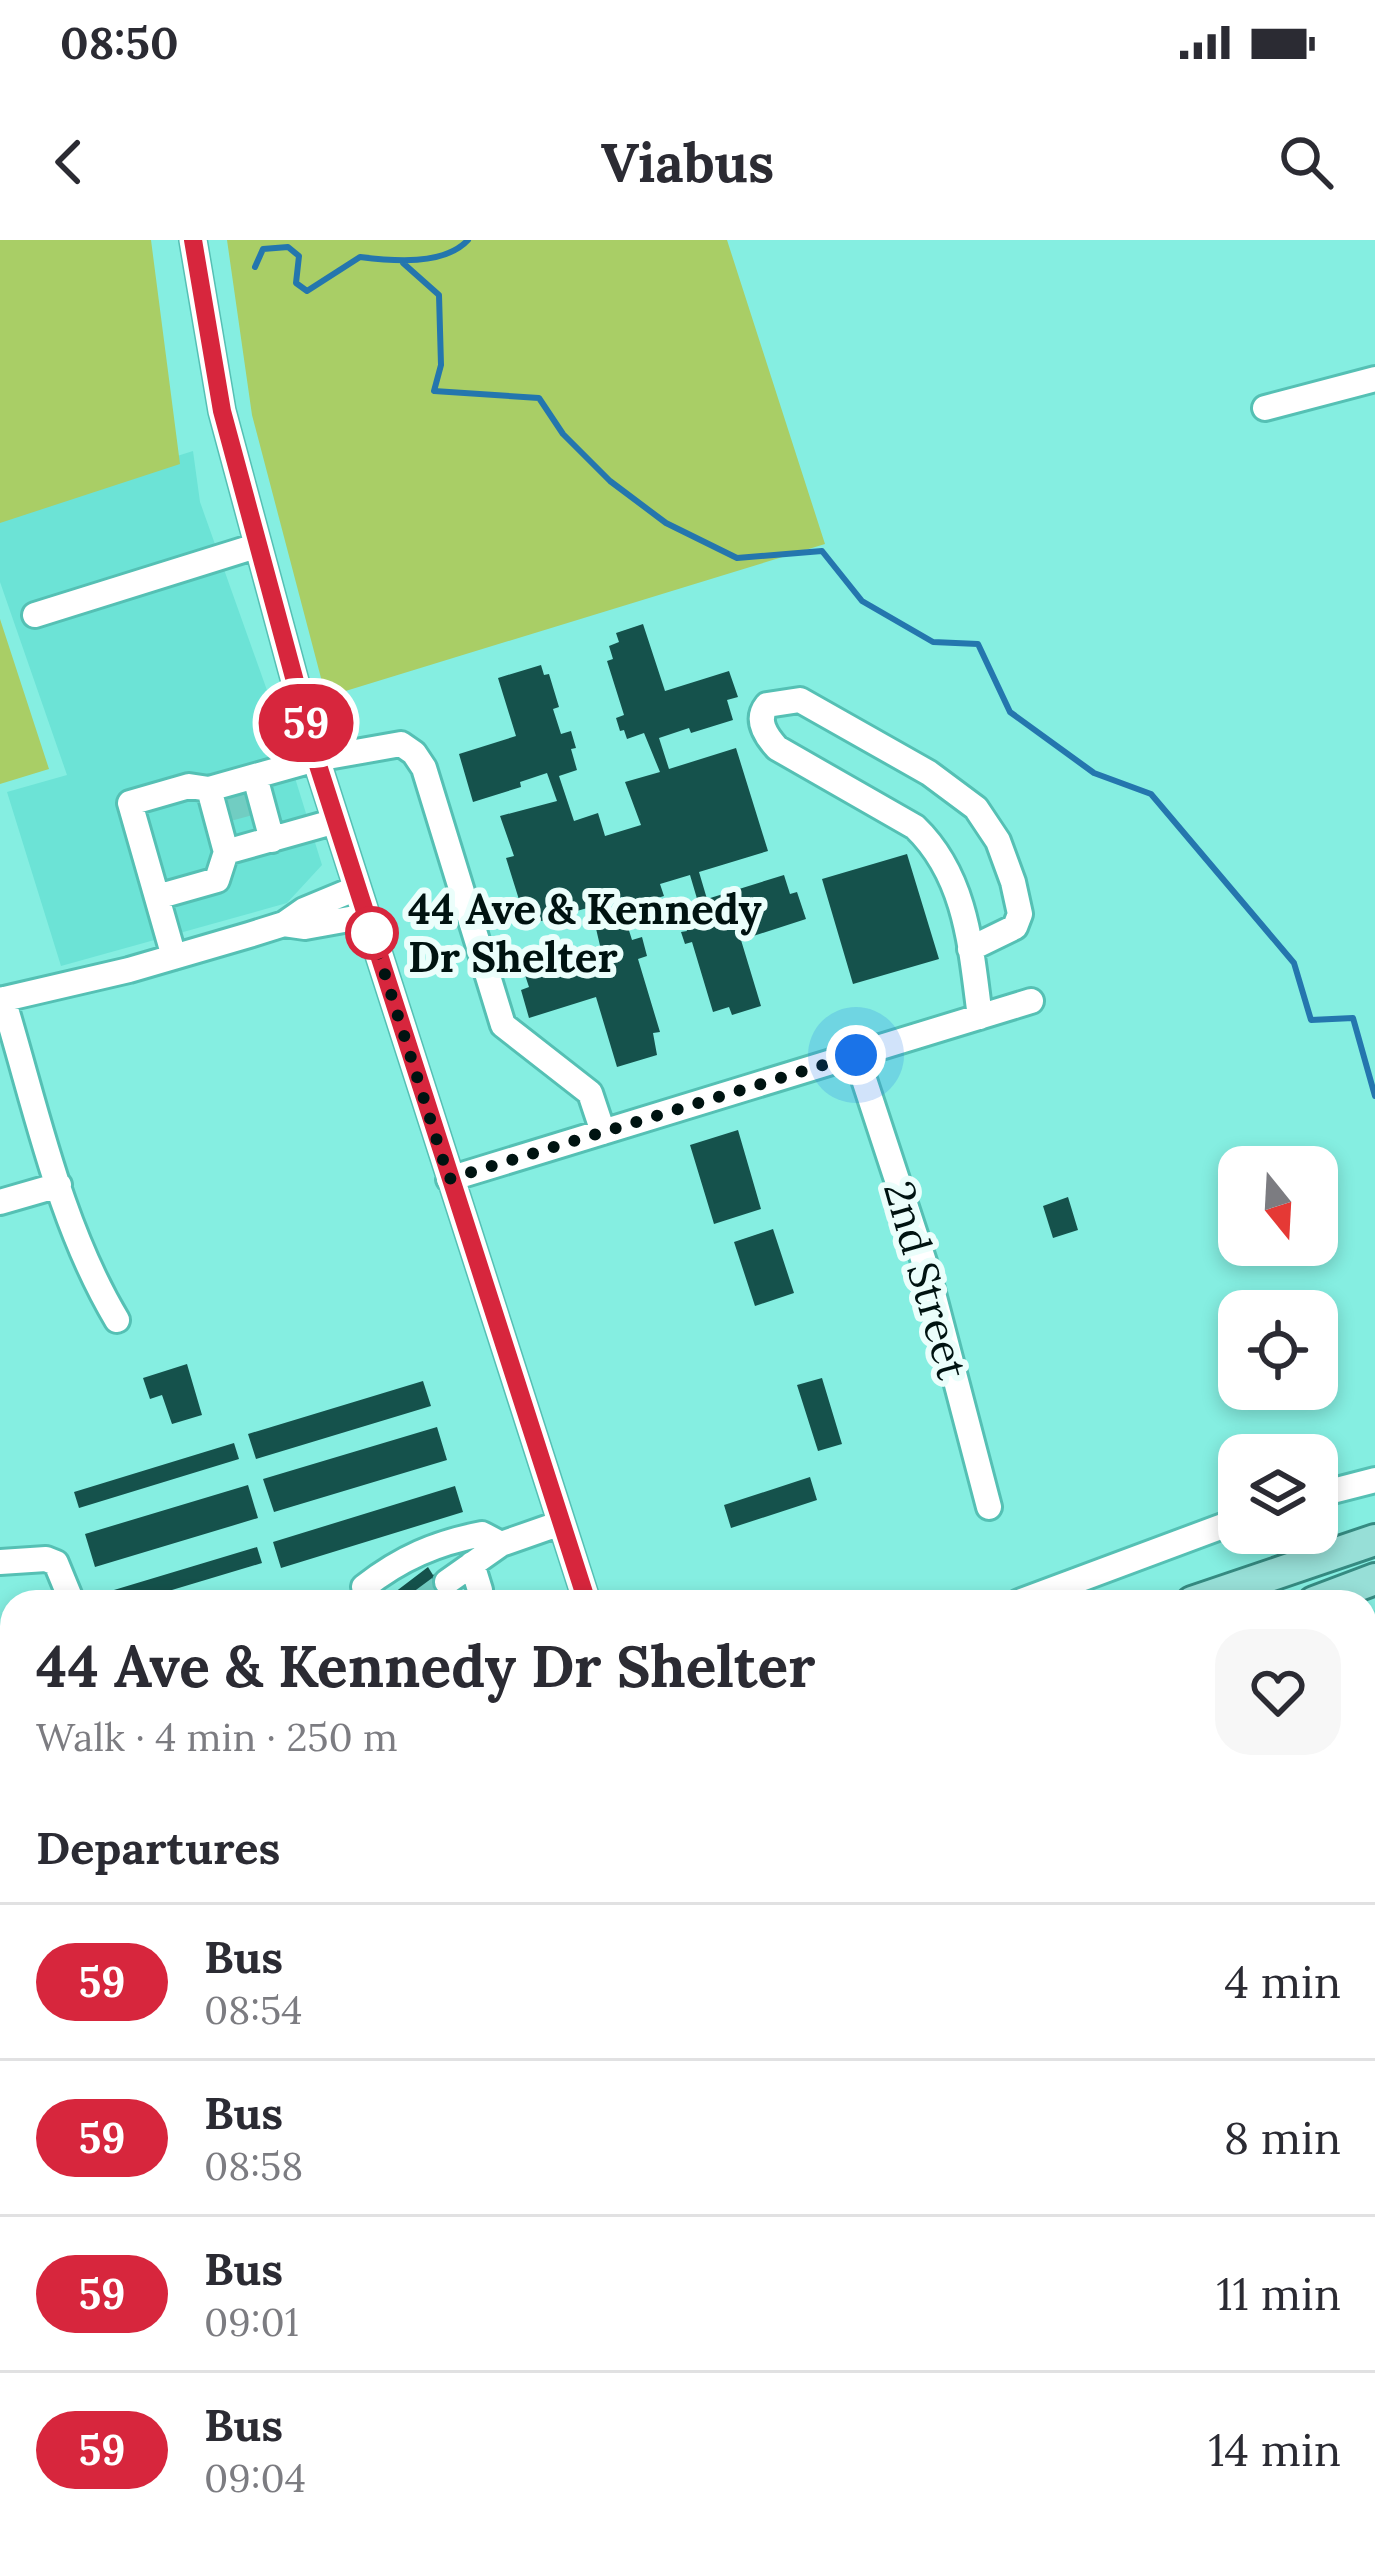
<!DOCTYPE html>
<meta charset="utf-8">
<style>
:root{--surface:#fff;--page:#f7f7f7;--text:#2b2b33;--muted:#7c7c81;--line:#e1e1e2}
body{margin:0;font-family:Lora,serif;background:var(--page);color:var(--text);height:100vh;display:flex;flex-direction:column;font-size:45px;white-space:nowrap}
*{box-sizing:border-box;margin:0}
p{font-size:39px;color:var(--muted)}
.icon{flex:none;width:66px;height:66px;fill:none;stroke:currentColor;stroke-width:2;stroke-linecap:round;stroke-linejoin:round}
.map{position:relative;flex:1;overflow:hidden}
.side{position:absolute;left:0px;top:1350px;width:1377px;height:963px;display:flex;flex-direction:column;background:var(--surface);border-radius:36px 36px 0 0;box-shadow:0 6px 18px #0003}
.side>*{flex:none}
.badge{padding:0 24px;border-radius:39px;font-size:42px;line-height:78px}
.needle{width:78px;rotate:162deg}
.tools{position:absolute;left:1218px;top:906px;display:grid;gap:24px}
.tools a{display:grid;place-items:center;width:120px;height:120px;border-radius:24px;background:var(--surface);box-shadow:0 6px 18px #0003;font-size:60px}
.you{position:absolute;width:60px;height:60px;margin:-30px;border:9px solid #fff;border-radius:50%;background:#1a73e8;box-shadow:0 0 0 18px #1a73e833}
.map>.badge{position:absolute;translate:-50% -50%;box-shadow:0 0 0 6px #fff}
h2{padding:0 36px;font-size:45px;line-height:108px}
.round{display:grid;place-items:center;flex:none;width:126px;height:126px;border-radius:36px;background:var(--page)}
.overview{display:flex;align-items:center;justify-content:space-between;height:204px;padding:0 36px}
h1{font-size:57px;font-weight:700;line-height:90px}
ul{padding:0;list-style:none}
li{display:flex;align-items:center;gap:36px;height:156px;padding:0 36px;border-top:3px solid var(--line)}
li div{flex:1}
li b{display:block;font-size:45px}
li em{font-style:normal}
li .badge{min-width:132px;font-weight:700;text-align:center}
.status{display:flex;justify-content:space-between;align-items:center;height:84px;padding:0 60px;background:var(--surface);direction:ltr}
.status svg{height:33px;fill:currentColor}
header{display:flex;justify-content:space-between;align-items:center;height:156px;padding:0 36px;background:var(--surface);font-size:54px;font-weight:700}
.map>svg:first-child{display:block}
.built{fill:#6ce3d6}
.green{fill:#a9ce66}
.lines{fill:none;stroke-linecap:round;stroke-linejoin:round}
.stream{stroke:#2476ae;stroke-width:6}
.building{fill:#15524c}
.minor-tunnel{stroke:#71cdc2;stroke-width:24;stroke-dasharray:24 12;stroke-linecap:butt}
.minor-casing{stroke:#55c0b4;stroke-width:30}
.major-casing{stroke:#358a81;stroke-width:36}
.minor{stroke:#fff;stroke-width:24}
.major{stroke:#97dfd7;stroke-width:30}
.line-casing{stroke:#fff;stroke-width:27}
.line{stroke:#d7263d;stroke-width:18}
.walk{stroke:#001311;stroke-width:12;stroke-dasharray:0 21.6}
.stop-dot{fill:#fff;stroke:#d7263d;stroke-width:6}
.labels{text-anchor:middle;dominant-baseline:central;stroke-width:12;stroke-linejoin:round;paint-order:stroke}
.stop-label{font-size:42px;font-weight:bold;fill:#001311;stroke:#ebfefb;text-anchor:start}
.street-label{font-size:42px;fill:#001311;stroke:#ebfefb}
</style>
<div class="status"><b>08:50</b><svg viewBox="0 0 49 12"><path d="M0 12V9h3v3zM5 12V6h3v6zM10 12V3h3v9zM15 12V0h3v12zM26 1h20v11H26zM47 4h2v5h-2z"/></svg></div>
<header><svg class="icon" aria-label="back" viewBox="0 0 24 24"><path d="M15 5l-7 7 7 7"/></svg>Viabus<svg class="icon" aria-label="search" viewBox="0 0 24 24"><circle cx="10" cy="10" r="6"/><path d="M15 15l6 6"/></svg></header>
<div class="map">
<svg width="1375" height="2312" viewBox="0 0 1375 2312">
<rect width="100%" height="100%" fill="#85eee1"/>
<path class="built" d="M193,211L200,262L274,470L322,625L287,663L61,726L7,552L67,535L0,342V272Z
M1375,1370V2062L1365,2065V1374Z"/>
<path class="green" d="M0,0H151L180,224L0,283Z
M227,0H727L825,304L326,457L252,175Z
M0,379L49,529L0,544Z"/>
<g class="lines">
<path class="stream" d="M403,23L439,55L441,125L434,151L539,158L563,194L610,241L666,283L737,318L822,311L862,361L933,402L978,404L1010,472L1094,533L1151,554L1294,723L1311,780L1353,778L1375,856
M255,27L263,9L288,7L299,16L296,43L307,51L360,17C392,21 444,26 468,0"/>
</g>
<path class="building" d="M643,384L665,451L729,431L738,457L727,460L733,480L691,493L689,488L659,498L669,529L736,508L768,611L699,632L707,659L784,635L790,654L797,652L806,679L741,700L761,766L732,775L729,767L713,772L692,702L685,704L681,692L687,691L680,668L698,662L690,635L660,644L664,656L626,668L622,657L599,664L606,687L626,681L632,700L642,697L647,716L638,719L660,792L653,793L657,815L617,827L596,757L529,778L521,750L529,747L523,729L601,710L591,667L527,685L506,618L514,616L500,576L557,561L547,533L520,542L521,547L473,562L459,514L516,496L498,438L541,425L544,435L549,434L559,467L553,469L561,494L571,491L576,508L571,509L577,530L559,536L574,581L598,573L605,596L641,585L625,542L660,532L644,493L627,499L624,490L620,491L616,478L624,475L607,421L613,419L609,406L619,402L616,393Z
M907,614L939,719L853,744L822,639Z
M738,890L761,969L714,984L690,905Z
M1068,957L1078,990L1053,998L1043,966Z
M773,989L794,1053L755,1066L734,1002Z
M187,1124L202,1175L172,1184L162,1155L150,1159L143,1138Z
M822,1138L842,1204L818,1211L797,1145Z
M423,1141L431,1166L256,1219L248,1194Z
M437,1187L447,1220L274,1272L263,1239Z
M234,1203L239,1219L79,1268L74,1252Z
M810,1237L817,1260L731,1288L724,1265Z
M248,1245L258,1278L95,1327L85,1294Z
M455,1246L463,1272L281,1328L273,1302Z
M257,1307L262,1323L132,1362H106L104,1353Z
M428,1327L433,1335L439,1331L452,1345L430,1362H382Z
M1375,1829V1880H1374L1365,1852V1831Z
M1375,1894V1978L1365,1981V1897Z"/>
<g class="lines">
<path class="minor-tunnel" d="M235,555L243,585
M420,1362L447,1342"/>
<g class="minor-casing">
<path id="minor" d="M193,0L222,171L316,519L587,1362
M1265,168L1375,139
M35,375L256,306
M255,537L272,600
M226,612L336,581
M157,657L217,640L226,612L209,549
M284,684L305,687L366,676
M970,709L1015,687L1020,674L1013,642L998,601L976,568L929,533L800,460L767,465C755,480 766,496 777,508L915,587C967,637 971,709 980,777
M174,717L130,563L189,546L209,549L316,519L401,504L414,513L424,528L503,785L590,853L603,892
M3,759C36,867 59,983 117,1080
M0,760L129,730L249,695L284,684L304,670L357,648
M856,815L928,1034L989,1267
M449,939L1031,761
M0,962L59,945
M1317,1255L1375,1240
M0,1322L46,1319L56,1323L72,1362
M472,1324L480,1350L475,1362
M447,1342L501,1304L561,1283
M364,1347C401,1318 436,1303 482,1294L501,1304
M1019,1362L1239,1280
M1365,1565L1375,1562
M0,1605L12,1601
M0,1673L12,1669
M1365,1792L1375,1790
M0,1840L12,1836
M12,1874L6,1876L12,1896
M0,1992L12,1988
M1365,2047L1374,2080
M0,2228L12,2266
M23,2301L26,2312
M252,2301L255,2312
M694,2301L709,2310L735,2301
M872,2312L884,2308"/>
</g>
<g class="major-casing">
<path id="major" d="M1192,1362L1375,1300
M1314,1362L1375,1339
M0,1730L12,1726
M0,1787L12,1783"/>
</g>
<use href="#minor" class="minor"/>
<use href="#major" class="major"/>
</g>
<g class="lines">
<g class="line-casing">
<path id="line" d="M193,0L222,171L316,519L587,1362"/>
</g>
<use href="#line" class="line"/>
<path class="walk" d="M372,693L449,939L856,815"/>
</g>
<circle class="stop-dot" cx="372" cy="693" r="24"/>
<g class="labels">
<g class="stop-label">
<text x="408" y="669">44 Ave &amp; Kennedy<tspan x="408" dy="48">Dr Shelter</tspan></text>
</g>
<g class="street-label">
<text transform="translate(926 1040) rotate(74)">2nd Street</text>
</g>
</g>
</svg>
<div class="tools">
<a><svg class="needle" viewBox="-14 -14 28 28"><path d="M0-13l5 13h-10z" fill="#e53935"/><path d="M0 13l5-13h-10z" fill="#7c7c81"/></svg></a>
<a><svg class="icon" aria-label="locate" viewBox="0 0 24 24"><circle cx="12" cy="12" r="6"/><path d="M12 2v4M12 18v4M2 12h4M18 12h4"/></svg></a>
<a><svg class="icon" aria-label="layers" viewBox="0 0 24 24"><path d="M12 4l9 5-9 5-9-5zM3 14l9 5 9-5"/></svg></a>
</div>
<div class="you" style="left:856px;top:815px"></div>
<b class="badge" style="left:306px;top:483px;background:#d7263d;color:#fff">59</b>
<section class="side">
<div class="overview"><div><h1>44 Ave &amp; Kennedy Dr Shelter</h1><p>Walk · 4 min · 250 m</p></div><a class="round"><svg class="icon" aria-label="heart" viewBox="0 0 24 24"><path d="M12 20l-8-8c-3-5 5-10 8-4 3-6 11-1 8 4z"/></svg></a></div>
<h2>Departures</h2>
<ul>
<li><span class="badge" style="background:#d7263d;color:#fff">59</span><div><b>Bus</b><p>08:54</p></div><em>4 min</em></li>
<li><span class="badge" style="background:#d7263d;color:#fff">59</span><div><b>Bus</b><p>08:58</p></div><em>8 min</em></li>
<li><span class="badge" style="background:#d7263d;color:#fff">59</span><div><b>Bus</b><p>09:01</p></div><em>11 min</em></li>
<li><span class="badge" style="background:#d7263d;color:#fff">59</span><div><b>Bus</b><p>09:04</p></div><em>14 min</em></li>
</ul>
</section>
</div>
